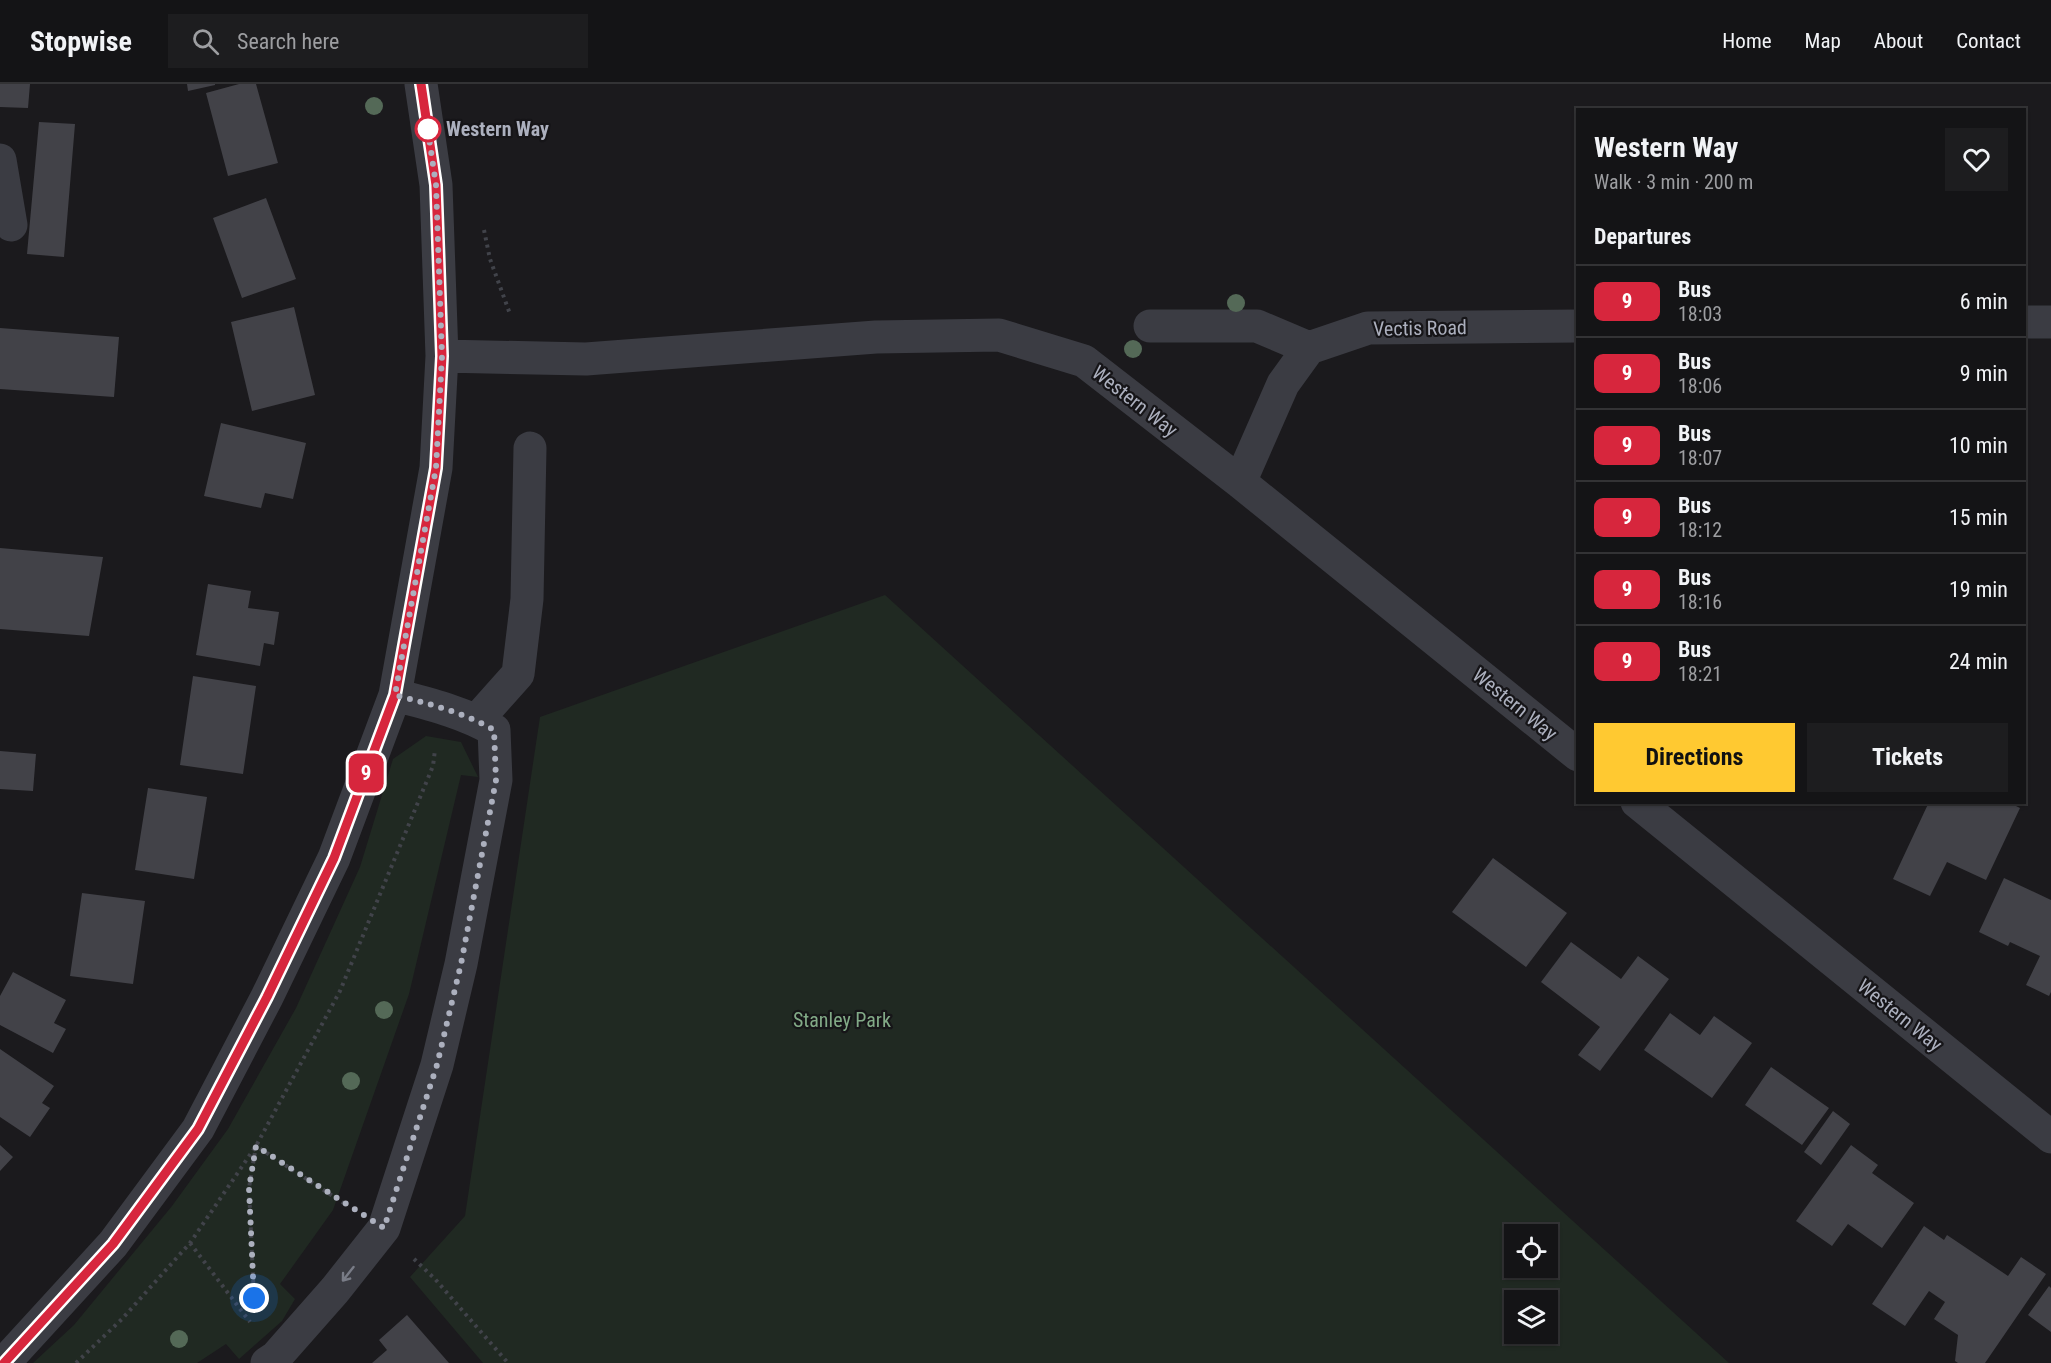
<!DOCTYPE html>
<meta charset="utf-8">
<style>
:root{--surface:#141416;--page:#1d1d1f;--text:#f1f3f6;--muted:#9d9ea1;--line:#333335;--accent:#ffc931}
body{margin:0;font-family:"Roboto Condensed",sans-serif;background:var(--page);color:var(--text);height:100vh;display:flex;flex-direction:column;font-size:22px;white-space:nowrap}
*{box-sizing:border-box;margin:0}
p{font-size:20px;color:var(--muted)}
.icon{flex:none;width:33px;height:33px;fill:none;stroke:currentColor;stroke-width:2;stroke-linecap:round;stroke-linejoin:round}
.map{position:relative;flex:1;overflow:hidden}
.panel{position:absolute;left:1576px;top:24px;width:450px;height:696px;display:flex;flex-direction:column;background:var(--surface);border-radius:0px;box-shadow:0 2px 4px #0004,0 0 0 2px var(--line)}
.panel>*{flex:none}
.badge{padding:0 12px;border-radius:9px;font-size:21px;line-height:39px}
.tools{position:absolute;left:1504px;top:1140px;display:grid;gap:12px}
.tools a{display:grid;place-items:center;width:54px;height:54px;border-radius:0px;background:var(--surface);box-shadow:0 2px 4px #0004,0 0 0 2px var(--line);font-size:30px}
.you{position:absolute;width:30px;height:30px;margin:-15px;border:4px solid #fff;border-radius:50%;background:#1a73e8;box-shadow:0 0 0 9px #1a73e833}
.map>.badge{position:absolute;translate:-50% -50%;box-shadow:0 0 0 3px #fff}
h2{padding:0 18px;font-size:22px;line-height:54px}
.round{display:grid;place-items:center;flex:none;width:63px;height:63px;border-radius:0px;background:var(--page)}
.overview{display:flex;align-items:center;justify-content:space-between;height:102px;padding:0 18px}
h1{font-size:28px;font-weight:700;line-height:45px}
.action{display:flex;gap:12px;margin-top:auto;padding:12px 18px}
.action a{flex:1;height:69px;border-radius:0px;background:var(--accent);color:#111;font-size:24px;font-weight:700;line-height:69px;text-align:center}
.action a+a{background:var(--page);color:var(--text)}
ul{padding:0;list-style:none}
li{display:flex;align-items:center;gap:18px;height:72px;padding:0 18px;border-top:2px solid var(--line)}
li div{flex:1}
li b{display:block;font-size:22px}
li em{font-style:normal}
li .badge{min-width:66px;font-weight:700;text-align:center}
header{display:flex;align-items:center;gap:36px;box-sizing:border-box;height:84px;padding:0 30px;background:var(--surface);border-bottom:2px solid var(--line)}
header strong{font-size:28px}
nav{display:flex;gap:33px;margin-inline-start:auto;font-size:21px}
.search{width:420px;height:54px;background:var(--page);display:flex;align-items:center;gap:15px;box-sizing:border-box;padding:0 21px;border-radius:0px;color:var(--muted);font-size:22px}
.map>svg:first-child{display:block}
.green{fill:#202922;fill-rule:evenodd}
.building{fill:#424248}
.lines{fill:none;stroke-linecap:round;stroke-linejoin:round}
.path{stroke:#41434a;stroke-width:4;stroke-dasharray:3 4.5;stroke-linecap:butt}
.minor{stroke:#3b3c43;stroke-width:33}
.tree{fill:#546957}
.oneway{stroke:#797c87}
.line-casing{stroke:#fff;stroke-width:14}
.line{stroke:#d7263d;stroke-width:9}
.walk{stroke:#acb0be;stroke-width:6;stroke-dasharray:0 10.8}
.stop-dot{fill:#fff;stroke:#d7263d;stroke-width:3}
.labels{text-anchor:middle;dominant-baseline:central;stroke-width:4.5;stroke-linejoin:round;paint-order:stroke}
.stop-label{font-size:20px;font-weight:bold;fill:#acb0be;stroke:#161518;text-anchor:start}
.street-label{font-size:20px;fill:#acb0be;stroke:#161518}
.park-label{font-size:20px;fill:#82aa87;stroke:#161518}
</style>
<header>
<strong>Stopwise</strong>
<div class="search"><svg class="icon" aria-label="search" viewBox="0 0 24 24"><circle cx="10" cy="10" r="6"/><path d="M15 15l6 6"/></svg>Search here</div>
<nav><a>Home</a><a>Map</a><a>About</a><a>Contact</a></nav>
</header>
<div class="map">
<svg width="2051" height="1279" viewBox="0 0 2051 1279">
<rect width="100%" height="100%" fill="#1b1a1d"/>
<path class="green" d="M885,511L1729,1279H483L410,1193L465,1132L540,633ZM1515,1150H1548V1184H1515ZM1515,1216H1548V1250H1515Z
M426,652L461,658L478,693L461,691L409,910L333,1126L280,1200L295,1215L282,1237L239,1275L226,1260L197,1279H33L74,1241L172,1122L228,1045L296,924L360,783L393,675Z"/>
<path class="building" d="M0,0H30L28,24L0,23Z
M187,0H215V1L188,7Z
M239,0H256L278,79L228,92L206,9Z
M39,38L75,40L64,173L27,170Z
M266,114L296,195L242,214L213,134Z
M294,223L315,311L252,327L231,238Z
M0,244L119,253L114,313L0,305Z
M221,339L306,359L293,415L265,409L261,424L204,412Z
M0,464L103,473L89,552L0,545Z
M208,500L251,507L248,524L279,528L274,561L264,559L260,582L196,571Z
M193,592L256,602L243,690L180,681Z
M0,667L36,670L33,707L0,705Z
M148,704L207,713L194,795L135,786Z
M1929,718H2008L2020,724L1986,796L1947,778L1930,812L1893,795Z
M1493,774L1567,829L1526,883L1452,828Z
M2004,794L2051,816V908L2049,912L2026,901L2040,872L2010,858L2008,862L1979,848Z
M82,809L145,817L133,900L70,892Z
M1571,858L1621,895L1638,872L1669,895L1600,987L1578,971L1600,943L1541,898Z
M13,888L66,916L54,939L66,945L53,969L0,941V912Z
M1670,929L1700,951L1714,932L1752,959L1712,1014L1644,966Z
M0,965L54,1002L42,1019L50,1024L30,1053L0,1033Z
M1771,983L1829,1024L1802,1061L1745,1021Z
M1833,1027L1850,1040L1821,1081L1804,1068Z
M0,1061L13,1073L0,1087Z
M1851,1061L1878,1081L1872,1089L1914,1119L1882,1164L1848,1140L1832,1162L1796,1137Z
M1924,1142L1944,1156L1947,1151L2008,1192L2021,1173L2046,1190L1985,1279H1958L1955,1277L1958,1251L1934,1235L1945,1218L1929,1207L1905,1242L1872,1220Z
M2049,1202L2051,1204V1248L2028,1231Z
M407,1231L449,1279H372L387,1266L379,1256Z"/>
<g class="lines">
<path class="path" d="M484,146L490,175L510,230
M190,1159L250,1238
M414,1175L435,1195L508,1279
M259,1228L254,1214L249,1104L256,1062L345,1120
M76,1279L122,1235L190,1159L256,1062L340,907L433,682L435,666"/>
<path class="minor" d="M0,76L11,141
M2025,238H2051
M1150,242H1257L1309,264
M442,272L586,275L876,253L999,251L1084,277L1240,398L1578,671
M1240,398L1283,300L1309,264L1368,244L1578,242
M477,636L518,590L527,515L530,364
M1637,718L2051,1053
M4,1279L113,1160L198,1045L267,913L334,774L395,611L436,384L442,272L436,101L421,0
M267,1279L276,1273L335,1206L384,1144L437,981L461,880L496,696L494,646C463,628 429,620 395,611"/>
</g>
<g class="tree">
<circle cx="374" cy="22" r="9"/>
<circle cx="1236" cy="219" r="9"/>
<circle cx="1133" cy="265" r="9"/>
<circle cx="384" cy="926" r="9"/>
<circle cx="351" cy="997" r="9"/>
<circle cx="179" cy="1255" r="9"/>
</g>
<defs><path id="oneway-shaft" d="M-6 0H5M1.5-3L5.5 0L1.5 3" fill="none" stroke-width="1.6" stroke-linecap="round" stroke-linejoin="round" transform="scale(1.5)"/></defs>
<use class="oneway" href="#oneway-shaft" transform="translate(348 1190) rotate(128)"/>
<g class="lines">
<g class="line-casing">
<path id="line" d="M4,1279L113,1160L198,1045L267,913L334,774L395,611L436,384L442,272L436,101L421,0"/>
</g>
<use href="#line" class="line"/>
<path class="walk" d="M254,1214L249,1104L256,1062L384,1144L437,981L461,880L496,696L494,646C463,628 429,620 395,611L436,384L442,272L436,101L427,40L428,45"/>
</g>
<circle class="stop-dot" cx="428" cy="45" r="12"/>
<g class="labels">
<g class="stop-label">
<text x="446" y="45">Western Way</text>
</g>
<g class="street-label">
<text transform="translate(1420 244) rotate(-1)">Vectis Road</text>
<text transform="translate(1135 317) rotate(38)">Western Way</text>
<text transform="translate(1515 620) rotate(39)">Western Way</text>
<text transform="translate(1900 931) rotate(39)">Western Way</text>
</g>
<g class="park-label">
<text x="842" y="936">Stanley Park</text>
</g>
</g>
</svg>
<div class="tools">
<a><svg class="icon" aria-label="locate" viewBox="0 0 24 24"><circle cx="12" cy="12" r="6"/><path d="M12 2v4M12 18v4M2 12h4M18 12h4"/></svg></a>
<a><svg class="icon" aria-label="layers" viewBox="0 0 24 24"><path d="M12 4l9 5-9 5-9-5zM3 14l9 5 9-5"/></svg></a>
</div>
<div class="you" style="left:254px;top:1214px"></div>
<b class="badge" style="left:366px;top:689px;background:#d7263d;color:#fff">9</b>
<section class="panel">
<div class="overview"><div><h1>Western Way</h1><p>Walk · 3 min · 200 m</p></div><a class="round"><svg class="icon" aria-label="heart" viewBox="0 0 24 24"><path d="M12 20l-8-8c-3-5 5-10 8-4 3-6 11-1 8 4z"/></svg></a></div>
<h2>Departures</h2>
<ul>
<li><span class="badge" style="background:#d7263d;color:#fff">9</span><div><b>Bus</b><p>18:03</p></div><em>6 min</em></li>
<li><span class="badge" style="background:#d7263d;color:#fff">9</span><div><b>Bus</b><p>18:06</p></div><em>9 min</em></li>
<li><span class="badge" style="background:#d7263d;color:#fff">9</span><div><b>Bus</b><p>18:07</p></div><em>10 min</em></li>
<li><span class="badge" style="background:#d7263d;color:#fff">9</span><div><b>Bus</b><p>18:12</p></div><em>15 min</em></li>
<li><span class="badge" style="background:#d7263d;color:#fff">9</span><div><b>Bus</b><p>18:16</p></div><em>19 min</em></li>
<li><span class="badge" style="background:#d7263d;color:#fff">9</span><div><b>Bus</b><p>18:21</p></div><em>24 min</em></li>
</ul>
<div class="action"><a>Directions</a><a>Tickets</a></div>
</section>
</div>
